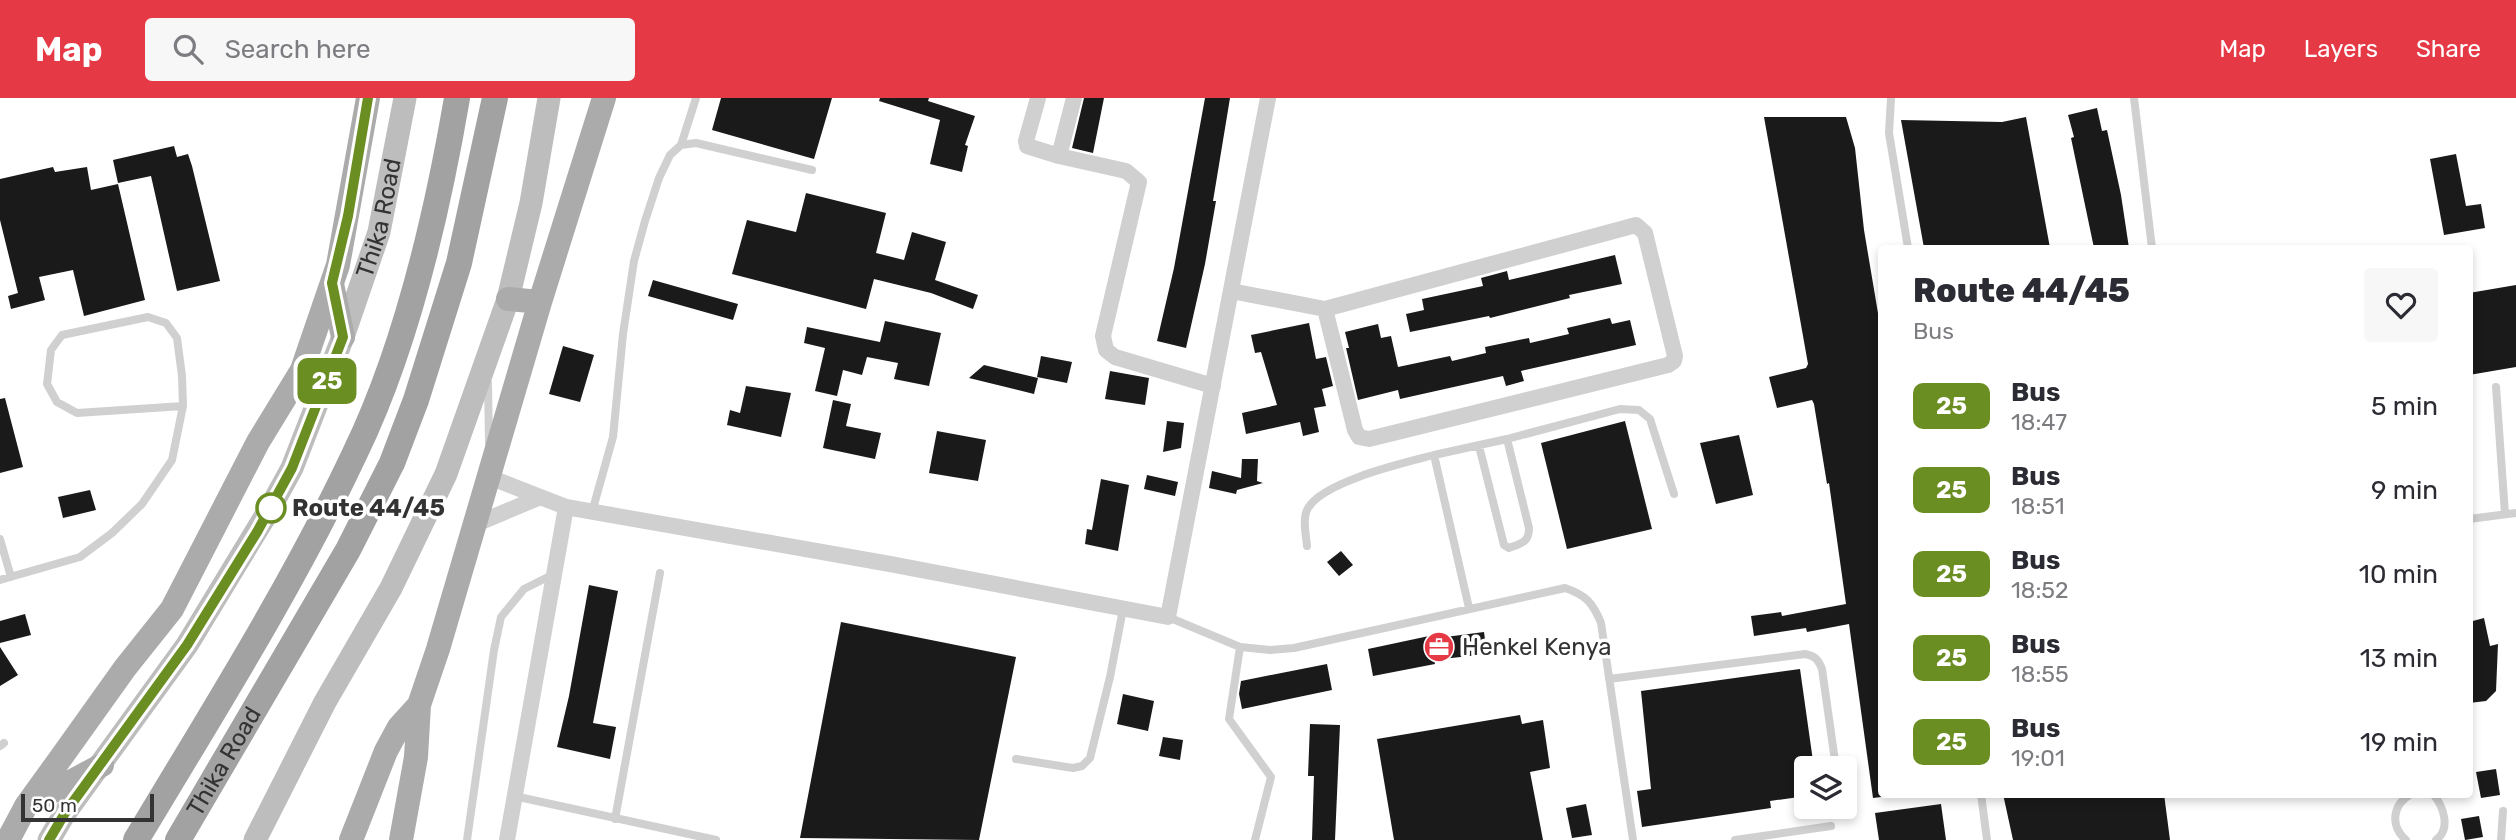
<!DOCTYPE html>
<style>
:root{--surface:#fff;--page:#f7f7f7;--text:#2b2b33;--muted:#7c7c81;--accent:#e63946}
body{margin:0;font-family:Rubik,sans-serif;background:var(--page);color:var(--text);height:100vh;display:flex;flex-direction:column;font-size:26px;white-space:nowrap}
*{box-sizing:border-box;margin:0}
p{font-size:23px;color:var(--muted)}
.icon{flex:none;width:38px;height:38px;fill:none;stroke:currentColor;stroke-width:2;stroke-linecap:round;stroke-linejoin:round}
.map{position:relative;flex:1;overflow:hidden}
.sheet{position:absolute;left:1878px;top:147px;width:595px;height:553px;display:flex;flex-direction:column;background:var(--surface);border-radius:7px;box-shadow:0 4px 10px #0003}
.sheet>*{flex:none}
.badge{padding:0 14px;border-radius:10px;font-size:24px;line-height:46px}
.controls{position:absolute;left:1794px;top:658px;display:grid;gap:14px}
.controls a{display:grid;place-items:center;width:63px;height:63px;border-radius:7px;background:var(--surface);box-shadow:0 4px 10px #0003;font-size:35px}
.scale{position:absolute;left:21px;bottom:18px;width:133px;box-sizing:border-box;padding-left:7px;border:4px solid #333;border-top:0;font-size:19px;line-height:24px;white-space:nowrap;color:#333;-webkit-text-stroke:5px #fff;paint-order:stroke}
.map>.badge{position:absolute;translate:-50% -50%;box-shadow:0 0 0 4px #fff}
.round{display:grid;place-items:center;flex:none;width:74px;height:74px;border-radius:7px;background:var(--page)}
.headline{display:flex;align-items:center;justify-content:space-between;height:119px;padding:0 35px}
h1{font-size:33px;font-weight:800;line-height:52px}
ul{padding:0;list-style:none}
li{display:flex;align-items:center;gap:21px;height:84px;padding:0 35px}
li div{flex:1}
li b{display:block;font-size:26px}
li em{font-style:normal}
li .badge{min-width:77px;font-weight:700;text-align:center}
header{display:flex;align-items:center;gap:42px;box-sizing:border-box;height:98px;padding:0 35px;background:var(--accent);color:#fff}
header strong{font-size:33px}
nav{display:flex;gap:38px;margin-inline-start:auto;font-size:24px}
.search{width:490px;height:63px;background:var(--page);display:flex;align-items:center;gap:18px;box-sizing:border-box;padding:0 24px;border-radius:7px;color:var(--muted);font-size:26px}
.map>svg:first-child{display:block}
.building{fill:#1a1a1a}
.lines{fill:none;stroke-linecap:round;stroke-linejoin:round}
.service{stroke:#d0d0d0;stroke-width:8}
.minor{stroke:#d0d0d0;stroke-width:16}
.secondary{stroke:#bdbdbd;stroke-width:23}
.primary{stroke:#ababab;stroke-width:24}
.trunk{stroke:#a2a2a2;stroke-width:26}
.line-casing{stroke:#fff;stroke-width:16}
.line{stroke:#6b8e23;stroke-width:10}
.stop-dot{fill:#fff;stroke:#6b8e23;stroke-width:3.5}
.labels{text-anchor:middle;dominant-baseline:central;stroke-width:7;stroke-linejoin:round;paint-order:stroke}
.street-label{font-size:24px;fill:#333;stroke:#fff}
.stop-label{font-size:24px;font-weight:bold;fill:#333;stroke:#fff;text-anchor:start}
.poi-label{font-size:24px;fill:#333;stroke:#fff;text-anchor:start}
</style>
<header>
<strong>Map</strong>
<div class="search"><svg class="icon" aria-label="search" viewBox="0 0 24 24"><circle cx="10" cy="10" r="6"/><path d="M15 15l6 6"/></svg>Search here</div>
<nav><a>Map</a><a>Layers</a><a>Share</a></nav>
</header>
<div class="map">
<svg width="2516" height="742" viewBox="0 0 2516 742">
<rect width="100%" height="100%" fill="#fff"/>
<path class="building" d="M721,0H832L814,61L712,32Z
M880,0H929L928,3L975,18L965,47L968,48L962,74L930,66L940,22L879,3Z
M1084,0H1104L1093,55L1072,50Z
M1205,0H1230L1213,103H1216L1205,166L1186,250L1157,243L1174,170Z
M2097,10L2102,33L2107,32L2121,97L2129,150H2094L2071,40L2074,39L2068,17Z
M1764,19H1846L1855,50L1864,132L1881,233V699L1873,700L1849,526L1807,534L1806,530L1754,538L1751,518L1781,514L1782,518L1846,506L1829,385L1827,386L1814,306L1812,302L1777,310L1769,279L1806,270L1808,266Z
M2026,19L2050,150H2019L2018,148L2000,150H1924L1901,22L2002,24Z
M174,48L177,59L188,56L192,68L220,183L177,193L151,78L118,85L113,62Z
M2456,56L2466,108L2481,106L2485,130L2444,137L2430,61Z
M53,69L55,74L87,69L91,92L118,86L145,202L84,218L73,172L39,179L45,202L11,211L8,198L18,195L0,122V81Z
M806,95L886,115L876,155L904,162L912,134L946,144L935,182L978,197L973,211L931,195L874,181L866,211L732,176L747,122L796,134Z
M1615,157L1622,186L1569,197L1570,200L1490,220L1489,218L1410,234L1406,216L1424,212L1422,201L1483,188L1481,180L1507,173L1509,182Z
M653,182L738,206L733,222L648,198Z
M2516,187V269L2469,277V195Z
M1610,220L1612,226L1630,222L1636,247L1521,273L1524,283L1506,288L1503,278L1400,301L1398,292L1358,302L1346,250H1349L1345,234L1378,226L1381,240L1391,238L1398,269L1450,258L1452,263L1486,255L1485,249L1529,240L1530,245L1569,236L1567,230Z
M885,223L941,235L929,288L894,281L898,265L867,259L862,277L843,272L837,298L815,293L825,250L804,245L807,229L880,244Z
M1309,225L1316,261L1326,259L1333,288L1322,291L1326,308L1314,310L1319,334L1303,338L1300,324L1246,336L1242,315L1277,307L1261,254L1255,255L1251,237Z
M563,248L594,257L580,304L549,296Z
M1041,258L1072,264L1067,285L1037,279Z
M984,267L1038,280L1034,296L969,280Z
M1110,273L1149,280L1145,307L1105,301Z
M746,288L791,295L781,339L727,327L730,312L740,315Z
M5,300L23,369L0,375V301Z
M833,302L851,306L846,328L881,335L875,361L823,350Z
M1167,323L1184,325L1181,350L1163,354Z
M1625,323L1652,431L1567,451L1541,345Z
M937,333L986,342L978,383L929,375Z
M1739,337L1753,397L1716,406L1700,345Z
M1242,361H1258L1257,383L1263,385L1237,392L1236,396L1209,390L1212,373L1241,380Z
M1147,377L1178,384L1175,398L1144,391Z
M1101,381L1129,387L1118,453L1085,446L1087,431L1092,432Z
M90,392L96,412L63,420L58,399Z
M1341,453L1353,467L1339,478L1327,464Z
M589,487L618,493L593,625L616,629L610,661L557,649L569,598Z
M25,516L31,537L0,545V523Z
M2484,520L2490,548L2498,546L2496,593L2486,603L2469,605V524Z
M841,524L1016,559L979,742L800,740Z
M1484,534L1487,556L1434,562L1435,566L1373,578L1368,551L1429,538L1430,541Z
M0,549L18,577L0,588Z
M1327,566L1332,592L1242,611L1239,596L1241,583Z
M1800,571L1814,670H1806V698L1770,703L1771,710L1642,729L1637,693L1651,691L1641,593Z
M1123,596L1154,603L1148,633L1117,626Z
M1520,617L1522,626L1543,622L1550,670L1530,674L1543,742H1394L1377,641Z
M1310,626L1340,627L1335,742H1312L1314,678H1308Z
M1163,639L1183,642L1180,662L1159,658Z
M2496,671L2500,697L2481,700L2476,674Z
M2003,696H2164L2170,742H2013Z
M1586,706L1592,737L1572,740L1566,710Z
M1941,706L1946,742H1879L1875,715Z
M2479,718L2483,739L2465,742L2461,721Z"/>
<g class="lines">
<path class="service" d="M1891,0L1889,35L1908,150
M2134,0L2152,150
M681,47L696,0
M488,285L489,345
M2496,289L2505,416
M1479,348L1504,447L1509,450C1522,445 1529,444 1529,430L1507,341
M592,414L613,339L623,236L634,163L645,123L659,80L670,57L681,47L696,45L812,72
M2469,421L2516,415
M0,441L11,479
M1307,448C1306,436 1302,420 1308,410C1324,383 1404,365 1434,357
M0,482L80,459L112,435L142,406L172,362L183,308L182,278L177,240L166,225L148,219L62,237L51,252L47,286L57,304L77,315L183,308
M1469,510L1434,357L1507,341L1620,311L1639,312L1650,321L1674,396
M1168,519L1240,549L1270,552L1294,550L1565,490C1586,497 1593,505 1601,525L1633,742
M1240,549L1229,621L1271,679L1255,742
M1609,581L1805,556C1815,558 1818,561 1822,571L1836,670
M0,648L4,645
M1016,661L1073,670L1082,668L1090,660L1110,579L1123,511
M1981,696L1987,742
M2433,696C2444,709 2451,731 2436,742
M514,698L716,742
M615,721L660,475
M467,742L494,552L501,519L524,491L552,477
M1735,742L1831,728
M2406,742C2390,728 2392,707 2411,696
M2501,742L2503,713"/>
<path class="minor" d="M1038,0L1026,43L1027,48L1059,58
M1074,0L1059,58L1126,73L1139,84L1103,238L1106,252L1115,259L1213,288
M1231,193L1325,211L1636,127L1645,135L1675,258L1674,263L1668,267L1369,341L1359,339L1355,332L1325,211
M489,379L566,409L890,466L1168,519L1268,0
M476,426L538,400
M507,742L566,409"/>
<g class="secondary">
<path id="s1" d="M49,742L65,715L187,547L269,412L292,370L343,239L379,134L405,0"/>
<path d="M255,742L325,604L391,490L446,376L508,201L531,105L549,0"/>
</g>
<path class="primary" d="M332,186L343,239
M508,201L540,204
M33,704L102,667
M8,742L26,708L60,661L125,570L172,511L258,344L302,272L338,167L368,0
M351,742L386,653L399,629L419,607L438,551L540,204L604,0
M401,742L416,659L419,607"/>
<g class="trunk">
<path d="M136,742C212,615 292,489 355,355C407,248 437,117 457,0"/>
<path id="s2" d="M178,742L348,452L392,365L416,302L459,165L495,0"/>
</g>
</g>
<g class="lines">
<g class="line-casing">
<path id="line" d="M49,742L65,715L187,547L257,434L292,370L343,239L332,185L348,118L368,0"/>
</g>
<use href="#line" class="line"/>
</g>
<defs>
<g id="office-disc" transform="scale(1.575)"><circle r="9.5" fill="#e63946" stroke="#fff"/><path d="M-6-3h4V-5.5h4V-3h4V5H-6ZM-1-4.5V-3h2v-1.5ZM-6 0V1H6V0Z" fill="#fff"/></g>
</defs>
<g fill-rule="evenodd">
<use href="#office-disc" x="1439" y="549"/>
</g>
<circle class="stop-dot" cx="271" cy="410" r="14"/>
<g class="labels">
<g class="street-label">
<text stroke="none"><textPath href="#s1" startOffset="710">Thika Road</textPath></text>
<text stroke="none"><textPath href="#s2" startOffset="91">Thika Road</textPath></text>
</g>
<g class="stop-label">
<text x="292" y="410">Route 44/45</text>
</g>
<g class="poi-label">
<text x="1462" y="549">Henkel Kenya</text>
</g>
</g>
</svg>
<div class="controls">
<a><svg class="icon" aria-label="layers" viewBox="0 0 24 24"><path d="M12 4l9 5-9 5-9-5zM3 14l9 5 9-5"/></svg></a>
</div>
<div class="scale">50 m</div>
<b class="badge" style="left:327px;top:283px;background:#6b8e23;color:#fff">25</b>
<section class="sheet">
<div class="headline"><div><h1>Route 44/45</h1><p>Bus</p></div><a class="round"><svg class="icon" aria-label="heart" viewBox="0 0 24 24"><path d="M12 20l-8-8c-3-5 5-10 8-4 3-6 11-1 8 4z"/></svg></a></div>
<ul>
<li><span class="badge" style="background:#6b8e23;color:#fff">25</span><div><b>Bus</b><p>18:47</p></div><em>5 min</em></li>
<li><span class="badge" style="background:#6b8e23;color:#fff">25</span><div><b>Bus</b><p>18:51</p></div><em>9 min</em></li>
<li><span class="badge" style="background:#6b8e23;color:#fff">25</span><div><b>Bus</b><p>18:52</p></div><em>10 min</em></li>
<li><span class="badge" style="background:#6b8e23;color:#fff">25</span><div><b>Bus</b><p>18:55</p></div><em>13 min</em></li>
<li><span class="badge" style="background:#6b8e23;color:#fff">25</span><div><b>Bus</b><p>19:01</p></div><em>19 min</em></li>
</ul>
</section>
</div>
